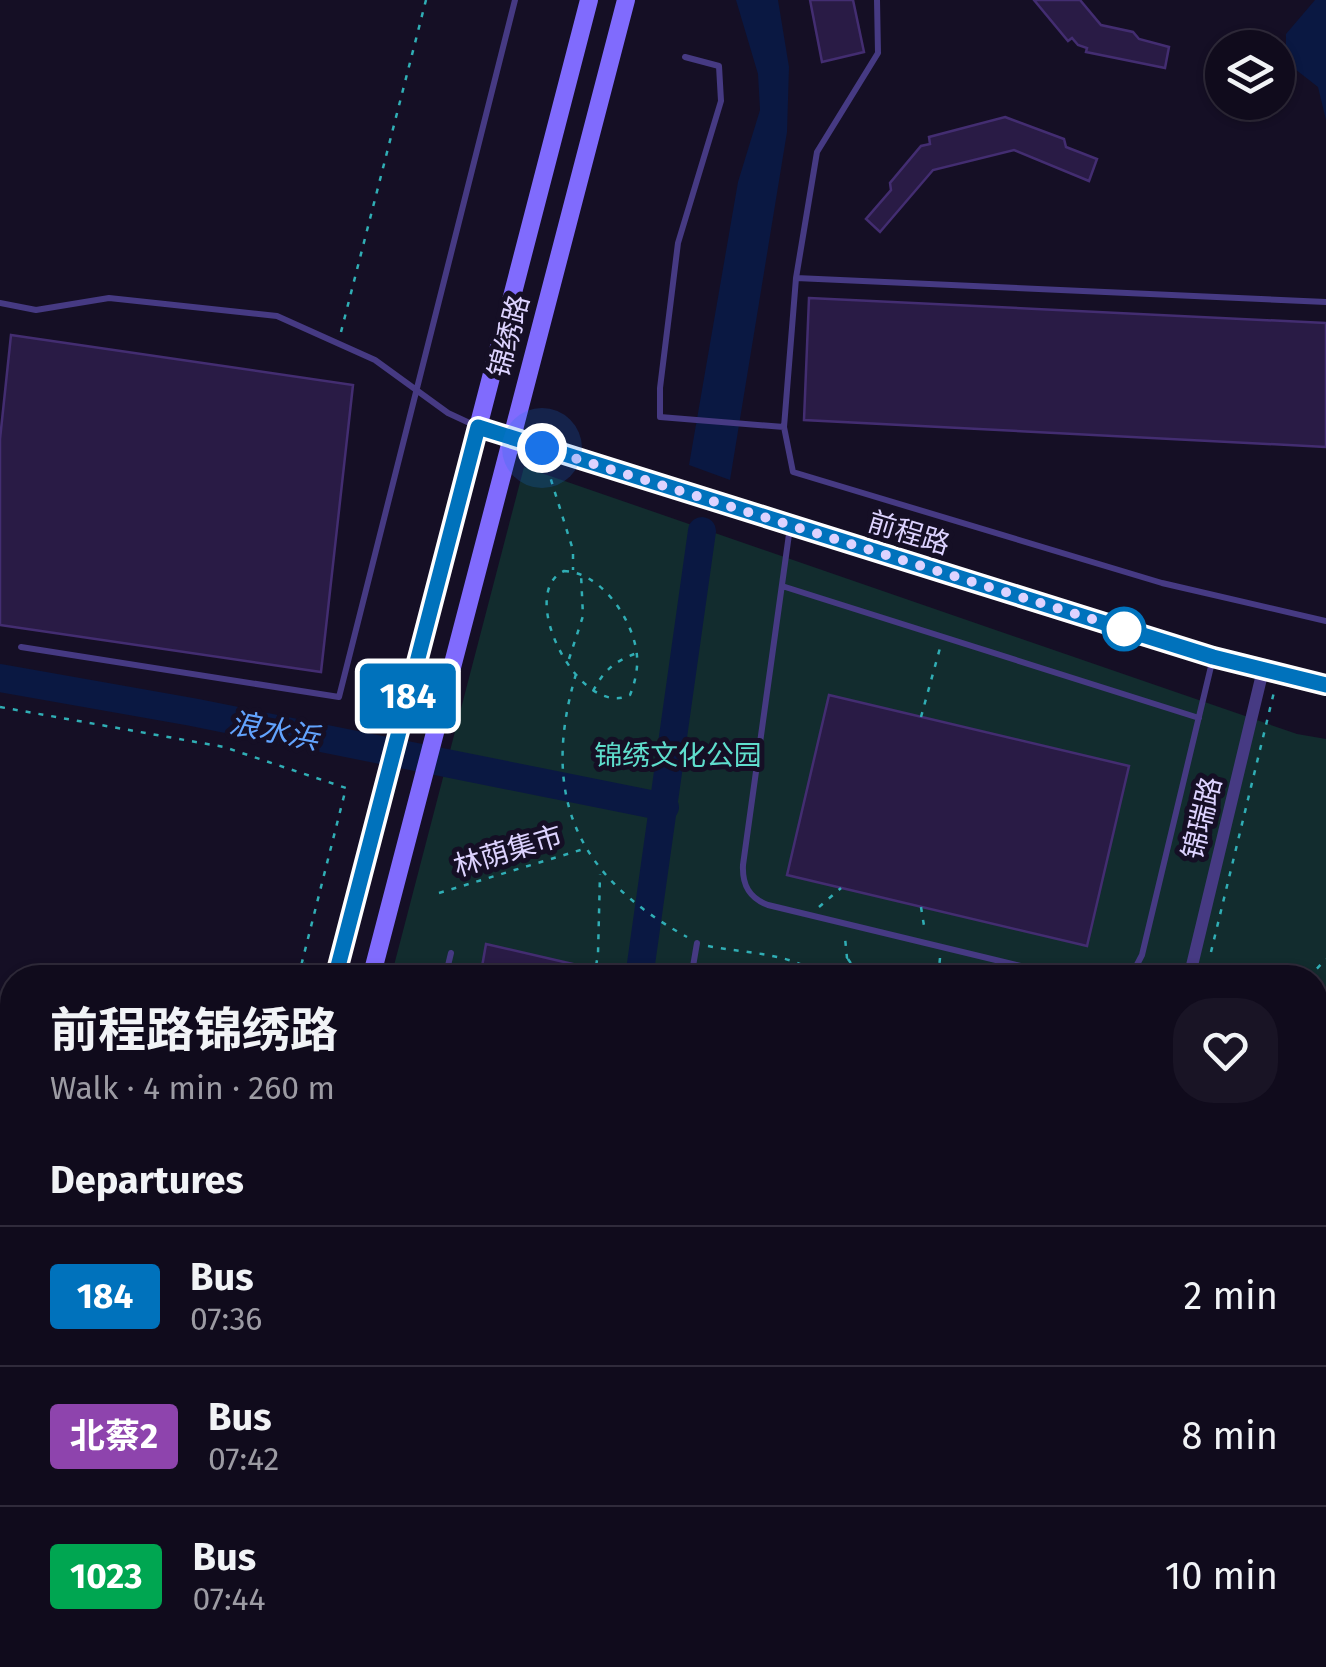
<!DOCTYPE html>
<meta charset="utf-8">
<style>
:root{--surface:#100b1c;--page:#191425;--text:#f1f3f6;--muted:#9c9ba3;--line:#302b3b}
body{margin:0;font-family:"Fira Sans","Noto Sans SC",sans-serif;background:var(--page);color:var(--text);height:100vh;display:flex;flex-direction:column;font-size:38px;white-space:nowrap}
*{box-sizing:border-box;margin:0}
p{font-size:32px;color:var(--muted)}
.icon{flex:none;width:55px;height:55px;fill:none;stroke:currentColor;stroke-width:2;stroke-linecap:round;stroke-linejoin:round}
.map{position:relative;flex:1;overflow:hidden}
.panel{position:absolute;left:0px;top:965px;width:1328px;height:702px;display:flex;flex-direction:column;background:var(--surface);border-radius:40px 40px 0 0;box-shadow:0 2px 8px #0004,0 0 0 2px var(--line)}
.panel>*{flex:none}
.badge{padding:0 20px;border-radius:8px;font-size:35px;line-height:65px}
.controls{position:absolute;left:1205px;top:30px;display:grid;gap:20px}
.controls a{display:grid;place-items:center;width:90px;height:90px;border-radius:50%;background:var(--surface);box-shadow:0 2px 8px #0004,0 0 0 2px var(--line);font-size:50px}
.you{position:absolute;width:50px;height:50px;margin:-25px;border:8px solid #fff;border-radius:50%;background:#1a73e8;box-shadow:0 0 0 15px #1a73e833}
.map>.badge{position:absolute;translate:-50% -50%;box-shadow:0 0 0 5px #fff}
h2{padding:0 50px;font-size:38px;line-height:90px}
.round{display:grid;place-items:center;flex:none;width:105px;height:105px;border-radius:40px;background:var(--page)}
.summary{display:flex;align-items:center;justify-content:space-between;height:170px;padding:0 50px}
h1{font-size:48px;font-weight:700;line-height:75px}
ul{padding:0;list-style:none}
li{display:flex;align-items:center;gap:30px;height:140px;padding:0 50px;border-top:2px solid var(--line)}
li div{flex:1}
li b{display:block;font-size:38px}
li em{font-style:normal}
li .badge{min-width:110px;font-weight:700;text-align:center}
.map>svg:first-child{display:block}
.green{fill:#122c2e}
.water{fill:#0a1842}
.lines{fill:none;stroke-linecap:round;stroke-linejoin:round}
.river{stroke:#0a1842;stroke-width:28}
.building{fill:#291b45;stroke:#432d71;stroke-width:2.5}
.path{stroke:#30aeb5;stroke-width:2.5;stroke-dasharray:5 8;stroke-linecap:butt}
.lane{stroke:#463a83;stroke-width:6}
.street{stroke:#463a83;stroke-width:12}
.secondary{stroke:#806bfd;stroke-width:18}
.primary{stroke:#d45bfd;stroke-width:20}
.line-casing{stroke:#fff;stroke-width:22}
.line{stroke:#0072bc;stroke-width:15}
.walk{stroke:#ddd3ff;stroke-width:10;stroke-dasharray:0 18}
.stop-dot{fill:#fff;stroke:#0072bc;stroke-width:5}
.labels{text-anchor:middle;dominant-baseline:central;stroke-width:10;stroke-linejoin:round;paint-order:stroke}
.street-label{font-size:28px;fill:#ddd3ff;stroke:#150f25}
.park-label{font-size:28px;fill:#5fdecd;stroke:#150f25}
.water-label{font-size:30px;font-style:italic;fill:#62a3fd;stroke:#150f25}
</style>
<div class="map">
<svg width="1326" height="1667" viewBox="0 0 1326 1667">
<rect width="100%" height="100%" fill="#150f25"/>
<path class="green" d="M524,467L1297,734L1326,739V1667H288L293,1655H1315V978L391,977Z"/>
<path class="water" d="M736,0H778L789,67L787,132L730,480L689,465L738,182L760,110L758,74Z
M1315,0H1326V120L1318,87L1286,62V34Z"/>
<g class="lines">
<path class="river" d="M0,678L192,712L665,807
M639,978L702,531
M492,1667L498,1655"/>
</g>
<path class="building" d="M810,0H853L864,52L822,62Z
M1034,0H1080L1101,25L1133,32L1139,39L1169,47L1165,68L1086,52L1087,48L1078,45L1072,38L1068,41Z
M1005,117L1064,139L1066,147L1097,159L1089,181L1014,150L933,170L880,232L866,219L891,190L890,183L921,146L930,144L929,137Z
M809,298L1326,323V447L804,420Z
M11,335L353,385L321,672L0,625V439Z
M829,695L1129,766L1087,946L787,875Z
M486,944L577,965L574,978H480Z
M0,1106L12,1109V1152L0,1149Z
M575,1655H856L881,1667H569Z"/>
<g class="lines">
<path class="path" d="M341,332L426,0
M547,467L573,550V570
M564,571C601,572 634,620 637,656C638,669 635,683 630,695C580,720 515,593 564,571Z
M569,659L583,616L581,574
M576,674C540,796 576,876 687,937
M593,691C604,670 615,661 637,653
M0,707L224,747L346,788L298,978
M921,717L940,648
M439,893L587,848
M819,907L841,888
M921,907L925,932
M708,946C749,954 790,952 826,978
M1211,952L1274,692
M940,958L939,968L948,978
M848,959L861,978
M304,964L318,966
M827,976L847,958L845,938
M594,978L598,954L600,874
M1308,978L1326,959
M1315,1117L1326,1119
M1315,1139L1326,1151
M1315,1281L1326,1284
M1315,1350L1326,1342
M1175,1667L1185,1655"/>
<path class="lane" d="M877,0L878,53L817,152L796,278L1326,302
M685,57L719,66L721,101L678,243L660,388V417L784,427
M796,278L784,427L793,472L1162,583L1326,621
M0,303L36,310L109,298L277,316L375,360L448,413L476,426
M790,527L743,865C742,885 749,898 768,905L1070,978
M782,586L1199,718
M21,647L339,697L515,0
M445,978L451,953
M691,978L697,943
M702,978L715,969L758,978
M1130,978L1142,955L1213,658
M989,1655L994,1667
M548,1667L554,1655"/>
<path class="street" d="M1189,978L1263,670
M950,1667L957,1655"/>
<path class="secondary" d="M478,427L1213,657L1326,685
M335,978L589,0
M371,978L626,0
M156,1667L159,1655
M193,1667L196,1655"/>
<path class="primary" d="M0,1626L12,1632
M59,1655L84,1667
M0,1664L7,1667"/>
</g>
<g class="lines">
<g class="line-casing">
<path id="line" d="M335,978L478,427L1213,657L1326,685"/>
</g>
<use href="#line" class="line"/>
<path class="walk" d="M542,448L1124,629"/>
</g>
<circle class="stop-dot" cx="1124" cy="629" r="20"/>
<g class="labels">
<g class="street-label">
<text transform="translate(509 336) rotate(-75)">锦绣路</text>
<text transform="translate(909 533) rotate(17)">前程路</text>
<text transform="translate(1202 818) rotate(-76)">锦瑞路</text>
<text transform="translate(508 851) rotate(-17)">林荫集市</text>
</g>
<g class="park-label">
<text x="678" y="755">锦绣文化公园</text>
</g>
<g class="water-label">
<text transform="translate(274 731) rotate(11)">浪水浜</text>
</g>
</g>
</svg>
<div class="controls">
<a><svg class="icon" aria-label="layers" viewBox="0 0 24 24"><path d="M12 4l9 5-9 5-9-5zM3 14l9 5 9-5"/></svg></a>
</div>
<div class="you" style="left:542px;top:448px"></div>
<b class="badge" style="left:408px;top:696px;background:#0072bc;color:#fff">184</b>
<section class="panel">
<div class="summary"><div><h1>前程路锦绣路</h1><p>Walk · 4 min · 260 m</p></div><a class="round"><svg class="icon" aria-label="heart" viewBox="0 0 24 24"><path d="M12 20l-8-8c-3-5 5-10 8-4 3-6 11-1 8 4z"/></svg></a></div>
<h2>Departures</h2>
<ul>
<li><span class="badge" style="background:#0072bc;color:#fff">184</span><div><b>Bus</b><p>07:36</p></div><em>2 min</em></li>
<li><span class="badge" style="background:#8e44ad;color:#fff">北蔡2</span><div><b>Bus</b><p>07:42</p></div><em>8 min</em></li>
<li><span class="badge" style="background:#00a651;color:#fff">1023</span><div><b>Bus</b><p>07:44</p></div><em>10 min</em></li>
</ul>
</section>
</div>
